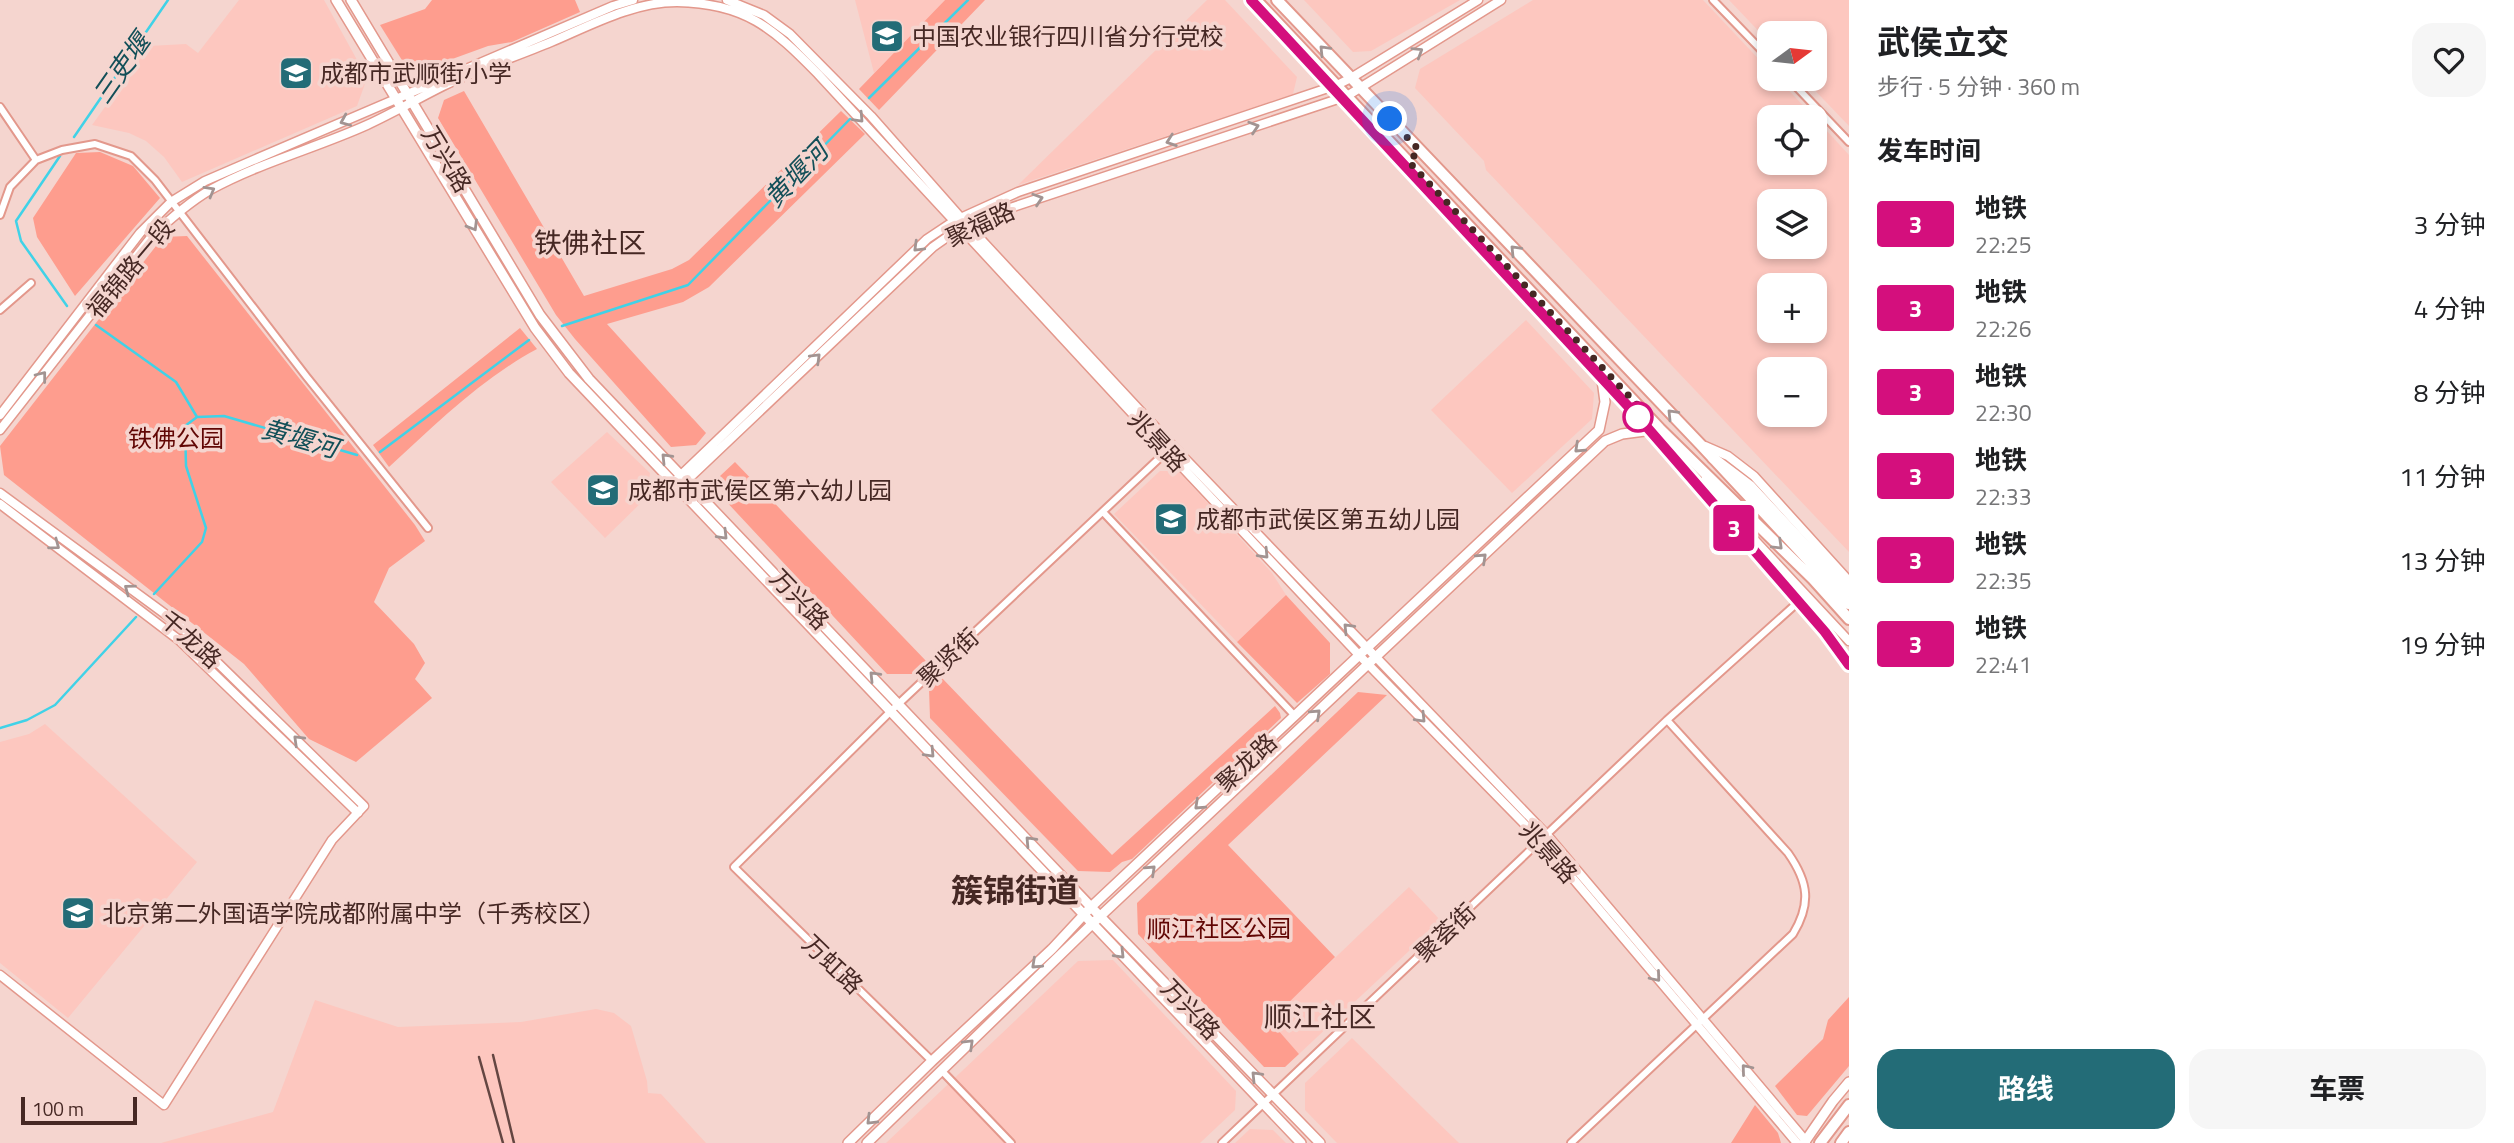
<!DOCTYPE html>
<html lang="zh">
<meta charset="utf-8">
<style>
:root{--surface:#fff;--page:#f6f6f6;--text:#202124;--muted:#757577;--accent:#236c77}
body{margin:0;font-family:"Titillium Web","Noto Sans SC",sans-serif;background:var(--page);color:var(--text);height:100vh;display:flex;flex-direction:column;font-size:26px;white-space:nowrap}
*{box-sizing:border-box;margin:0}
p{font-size:23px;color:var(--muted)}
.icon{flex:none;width:38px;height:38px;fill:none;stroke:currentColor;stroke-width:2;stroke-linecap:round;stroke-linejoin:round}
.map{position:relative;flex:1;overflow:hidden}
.sheet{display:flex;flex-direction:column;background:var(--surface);width:665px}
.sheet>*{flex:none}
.badge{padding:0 14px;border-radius:5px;font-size:24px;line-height:46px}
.needle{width:46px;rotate:75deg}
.controls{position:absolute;left:1757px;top:21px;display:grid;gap:14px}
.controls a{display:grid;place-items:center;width:70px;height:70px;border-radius:14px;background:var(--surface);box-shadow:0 4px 10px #0003;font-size:35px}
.scale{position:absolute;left:21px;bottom:18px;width:116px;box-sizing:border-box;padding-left:7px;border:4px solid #462824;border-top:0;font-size:19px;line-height:24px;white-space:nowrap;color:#462824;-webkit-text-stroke:5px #f5d5cf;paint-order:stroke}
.you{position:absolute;width:35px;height:35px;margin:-18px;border:5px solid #fff;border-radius:50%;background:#1a73e8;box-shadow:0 0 0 10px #1a73e833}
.map>.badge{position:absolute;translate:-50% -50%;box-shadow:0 0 0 4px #fff}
h2{padding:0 28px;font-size:26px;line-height:63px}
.round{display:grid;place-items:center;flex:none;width:74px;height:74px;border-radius:21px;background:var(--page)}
.summary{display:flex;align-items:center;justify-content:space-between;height:119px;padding:0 28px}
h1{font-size:33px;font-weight:700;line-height:52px}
.cta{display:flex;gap:14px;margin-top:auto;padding:14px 28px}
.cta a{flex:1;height:80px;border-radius:21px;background:var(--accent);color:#fff;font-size:28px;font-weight:700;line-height:80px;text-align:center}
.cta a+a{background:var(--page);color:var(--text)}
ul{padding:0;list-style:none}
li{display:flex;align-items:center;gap:21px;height:84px;padding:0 28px}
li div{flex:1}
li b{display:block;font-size:26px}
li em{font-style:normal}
li .badge{min-width:77px;font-weight:700;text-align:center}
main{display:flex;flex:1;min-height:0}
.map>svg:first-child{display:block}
.built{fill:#fdc7bf;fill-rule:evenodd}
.green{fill:#fe9d8e}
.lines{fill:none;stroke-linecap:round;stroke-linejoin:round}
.stream{stroke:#40d2e7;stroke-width:2.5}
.minor-casing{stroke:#e3988c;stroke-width:10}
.tertiary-casing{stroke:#e3988c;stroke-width:11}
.secondary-casing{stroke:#e3988c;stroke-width:12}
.primary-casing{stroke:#e3988c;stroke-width:14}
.trunk-casing{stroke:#e3988c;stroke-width:14}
.minor{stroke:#fff;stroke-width:6}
.tertiary{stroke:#fff;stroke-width:8}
.secondary{stroke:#fff;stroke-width:9}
.primary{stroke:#fff;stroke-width:10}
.trunk{stroke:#fff;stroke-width:10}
.rail{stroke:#644642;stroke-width:2.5}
.oneway{stroke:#a29492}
.line-casing{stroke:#fff;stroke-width:16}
.line{stroke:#d40f7d;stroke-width:10}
.walk{stroke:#462824;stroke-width:7;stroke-dasharray:0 12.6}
.stop-dot{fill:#fff;stroke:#d40f7d;stroke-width:3.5}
.labels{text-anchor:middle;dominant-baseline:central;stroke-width:7;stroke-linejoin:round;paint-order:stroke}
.poi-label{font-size:24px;fill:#462824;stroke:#f5d5cf;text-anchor:start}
.street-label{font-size:24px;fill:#462824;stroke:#f5d5cf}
.park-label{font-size:24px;fill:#610604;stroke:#f5d5cf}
.water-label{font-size:26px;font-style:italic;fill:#124f58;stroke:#f5d5cf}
.quarter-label{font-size:28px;fill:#462824;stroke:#f5d5cf}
.district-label{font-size:32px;font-weight:bold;fill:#462824;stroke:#f5d5cf}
</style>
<main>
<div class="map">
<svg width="1849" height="1143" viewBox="0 0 1849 1143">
<rect width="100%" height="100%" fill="#f5d5cf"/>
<path class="built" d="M239,0H324L367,78L357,106L182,182L164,157L146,141L129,133L92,125L149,46L186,44L198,53Z
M855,0H945L874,73Z
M1207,0H1225L1297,77L1293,94L1018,185Z
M1304,0H1460L1371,51L1353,52Z
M1533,0H1703L1769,70V79H1778L1814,117H1769V163H1815V118L1849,155V552L1486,170L1484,161L1415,88L1420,69ZM1769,201H1815V247H1769ZM1769,285H1815V331H1769ZM1769,369H1815V415H1769Z
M1729,0H1849V126L1804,79H1815V33H1769V42Z
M1526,320L1594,393L1592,419L1512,493L1431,410Z
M607,432L650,473L646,498L605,538L551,482Z
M1160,471H1178L1272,573L1286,595L1237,642L1114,514Z
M45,724L197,862L68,1018L0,963V742L29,734Z
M1409,887L1441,921L1299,1054L1269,1021Z
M1113,960L1236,1091L1235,1110L1200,1143H886L1078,961Z
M315,1000L398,1027L521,1022L596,1009L614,1013L631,1026L647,1081L648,1093L661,1094L706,1143H161L273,1112Z
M1352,1038L1426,1111L1459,1143H1337L1305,1110V1083Z
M1250,1129L1273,1130L1286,1143H1235Z"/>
<path class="green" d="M432,0H575L580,12L512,42L488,46L433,66L405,65L380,25L425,9Z
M945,0H985L879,110L859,89Z
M464,91L584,296L672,269L689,260L841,111L865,134L709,287L683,302L607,324L706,433L696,445L671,447L575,339L556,315L438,118L444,100Z
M100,152L133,166L160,198L75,296L37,237L33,218L76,153Z
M187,236L415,525L425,541L389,568L374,602L414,644L425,663L415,679L432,698L356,762L309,739L244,664L4,475L0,446L163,237Z
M520,328L537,349C481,379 436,424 389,467L373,445Z
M735,462L928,663V664L915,674H887L723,498L720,476Z
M1286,595L1330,643V674L1297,703L1237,642Z
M941,677L1112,855L1275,706L1280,713L1281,718L1132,859L1122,862L1110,872L1078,871L930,718L929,689Z
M1358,692L1387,695L1228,845L1335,957L1270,1021L1299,1054L1285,1067H1264L1138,934L1137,903Z
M1849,997V1066L1807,1116L1797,1115L1775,1086L1823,1039L1828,1020Z
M1755,1105L1778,1133L1781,1143H1731Z"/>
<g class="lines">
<path class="stream" d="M869,98L968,0
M74,137L168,0
M60,156L16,221L21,241L67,306
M96,325L176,382L197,417
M562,326L688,285L850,119
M380,452L529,340
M154,594L202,542L206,528L186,466L185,426L197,417L224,416L357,455
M0,728L27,720L55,705L136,617"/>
<g class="minor-casing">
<path id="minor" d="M1713,0L1769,58
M1789,79L1849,142
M0,107L36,160L10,187L0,215
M36,160L62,150L95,144L131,156L155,180L306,376L428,528
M0,310L31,283
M1103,512L1295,716
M932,1061L734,867L891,711L1167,451
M942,1071L1011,1143
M1222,1143L1667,720L1806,595
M1571,1143L1793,934C1811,904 1809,883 1788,853L1667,720"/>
</g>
<g class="tertiary-casing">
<path id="tertiary" d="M727,0L764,15L790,34L871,116L961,218L1172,445L1548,836L1806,1141
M0,415L140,233L171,202L205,181L256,159L613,6L633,0
M0,430L152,236C170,219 188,203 210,190C259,163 316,148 367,125C393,113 417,99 443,86C478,69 515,57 551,42C591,25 633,2 677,2C745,3 773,28 818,74L1167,451L1359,655L1542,842L1797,1143
M1705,446L1728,456L1754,476L1849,581
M678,478L927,239L954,221L1018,192L1337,85L1351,78L1478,0
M1706,478L1734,518L1849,641
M683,484L933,247L960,228L998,212L1347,96L1501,0
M0,493L176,622L364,806L332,840L164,1105L0,975
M0,504L179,640L358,813"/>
</g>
<g class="secondary-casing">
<path id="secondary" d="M336,0L535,328L569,373L1301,1143
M351,0L540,315L589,379L1091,907L1320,1143
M848,1143L932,1061L1052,949L1091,907L1599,430L1605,402L1600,365
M867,1143L1092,924L1605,441L1622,434L1660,429
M1804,1143L1833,1101L1849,1082"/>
</g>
<g class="primary-casing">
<path id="primary" d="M1256,0L1660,429L1813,579L1849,619
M1277,0L1700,444L1849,604"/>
</g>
<g class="trunk-casing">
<path id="trunk" d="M1713,458L1750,486L1849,592
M1820,1143L1849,1105
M1841,1143L1849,1132"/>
</g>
<use href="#minor" class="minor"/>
<use href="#tertiary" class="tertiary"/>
<use href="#secondary" class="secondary"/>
<use href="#primary" class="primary"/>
<use href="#trunk" class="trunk"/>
<path class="rail" d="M493,1055L514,1143
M479,1057L503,1143"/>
</g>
<defs><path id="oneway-chevron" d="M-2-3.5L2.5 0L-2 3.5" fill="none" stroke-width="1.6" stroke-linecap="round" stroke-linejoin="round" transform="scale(1.75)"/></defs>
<g class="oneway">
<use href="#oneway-chevron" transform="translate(1324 50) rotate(-134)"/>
<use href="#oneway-chevron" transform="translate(1418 52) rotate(-32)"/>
<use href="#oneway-chevron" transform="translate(859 118) rotate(47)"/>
<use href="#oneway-chevron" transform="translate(345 121) rotate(157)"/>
<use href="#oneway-chevron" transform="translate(1254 127) rotate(-18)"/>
<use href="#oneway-chevron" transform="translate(1171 141) rotate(161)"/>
<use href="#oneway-chevron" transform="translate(210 191) rotate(-30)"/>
<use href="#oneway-chevron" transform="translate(1038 199) rotate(-18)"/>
<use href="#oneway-chevron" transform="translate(473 226) rotate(59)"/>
<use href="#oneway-chevron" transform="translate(918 247) rotate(136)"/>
<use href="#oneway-chevron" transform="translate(1515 250) rotate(-134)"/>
<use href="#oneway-chevron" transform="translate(816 358) rotate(-44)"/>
<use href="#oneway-chevron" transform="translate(42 376) rotate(-52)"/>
<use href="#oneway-chevron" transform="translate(1672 414) rotate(-134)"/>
<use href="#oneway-chevron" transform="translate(1579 448) rotate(137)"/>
<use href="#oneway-chevron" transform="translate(666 458) rotate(-134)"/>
<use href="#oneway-chevron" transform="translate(723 535) rotate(46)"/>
<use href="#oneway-chevron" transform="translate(55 545) rotate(37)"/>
<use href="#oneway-chevron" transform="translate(1778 545) rotate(44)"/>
<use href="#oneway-chevron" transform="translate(1264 554) rotate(47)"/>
<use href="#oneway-chevron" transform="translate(1482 558) rotate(-43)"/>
<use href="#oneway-chevron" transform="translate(129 589) rotate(-143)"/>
<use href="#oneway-chevron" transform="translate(1348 628) rotate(-134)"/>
<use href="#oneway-chevron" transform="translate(874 676) rotate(-134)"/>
<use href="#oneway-chevron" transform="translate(1316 714) rotate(-43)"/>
<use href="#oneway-chevron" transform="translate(1421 718) rotate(46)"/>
<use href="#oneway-chevron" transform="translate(298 740) rotate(-136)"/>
<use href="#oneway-chevron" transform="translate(930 753) rotate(47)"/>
<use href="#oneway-chevron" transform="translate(1199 805) rotate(137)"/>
<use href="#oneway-chevron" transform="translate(1030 841) rotate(-133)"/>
<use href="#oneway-chevron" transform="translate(1151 870) rotate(-43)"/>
<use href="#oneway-chevron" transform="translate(1120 954) rotate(46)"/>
<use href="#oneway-chevron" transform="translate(1036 964) rotate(137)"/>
<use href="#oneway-chevron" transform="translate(1656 977) rotate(50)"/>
<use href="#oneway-chevron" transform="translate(969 1044) rotate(-44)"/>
<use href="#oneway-chevron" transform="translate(1746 1069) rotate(-130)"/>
<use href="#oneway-chevron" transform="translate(1256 1076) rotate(-134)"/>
<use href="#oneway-chevron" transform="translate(871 1120) rotate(135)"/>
</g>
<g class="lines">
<g class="line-casing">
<path id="line" d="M1251,0L1639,418L1825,632L1849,665"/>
</g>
<use href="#line" class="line"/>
<path class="walk" d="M1390,119L1419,150L1409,162L1645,413L1638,417"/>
</g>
<defs>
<g id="school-square" transform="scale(1.75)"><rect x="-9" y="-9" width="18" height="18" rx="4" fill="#236c77" stroke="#f5d5cf"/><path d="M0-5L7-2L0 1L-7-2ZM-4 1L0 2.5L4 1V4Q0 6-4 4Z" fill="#fff"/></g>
</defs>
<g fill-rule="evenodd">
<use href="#school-square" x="887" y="36"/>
<use href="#school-square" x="296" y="73"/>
<use href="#school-square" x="603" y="490"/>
<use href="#school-square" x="1171" y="519"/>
<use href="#school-square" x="78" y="913"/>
</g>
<circle class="stop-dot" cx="1638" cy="417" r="14"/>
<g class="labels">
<g class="poi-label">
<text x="912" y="36">中国农业银行四川省分行党校</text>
<text x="320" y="73">成都市武顺街小学</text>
<text x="628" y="490">成都市武侯区第六幼儿园</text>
<text x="1196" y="519">成都市武侯区第五幼儿园</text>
<text x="102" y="913">北京第二外国语学院成都附属中学（千秀校区）</text>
</g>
<g class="street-label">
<text transform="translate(447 159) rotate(59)">万兴路</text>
<text transform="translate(980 224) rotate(-25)">聚福路</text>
<text transform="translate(130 268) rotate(-50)">福锦路一段</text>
<text transform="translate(1158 441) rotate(47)">兆景路</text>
<text transform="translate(800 599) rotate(46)">万兴路</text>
<text transform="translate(191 639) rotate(42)">千龙路</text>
<text transform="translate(948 657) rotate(-43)">聚贤街</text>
<text transform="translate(1246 762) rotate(-43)">聚龙路</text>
<text transform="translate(1549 852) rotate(48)">兆景路</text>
<text transform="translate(1445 932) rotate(-43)">聚荟街</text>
<text transform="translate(833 964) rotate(44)">万虹路</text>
<text transform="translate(1191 1009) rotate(46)">万兴路</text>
</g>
<g class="park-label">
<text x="176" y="438">铁佛公园</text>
<text x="1219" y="928">顺江社区公园</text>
</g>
<g class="water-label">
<text transform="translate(121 68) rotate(-55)">三吏堰</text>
<text transform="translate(796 174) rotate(-46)">黄堰河</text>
<text transform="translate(300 438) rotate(16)">黄堰河</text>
</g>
<g class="quarter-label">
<text x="590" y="242">铁佛社区</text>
<text x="1320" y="1016">顺江社区</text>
</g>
<g class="district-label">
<text x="1015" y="890">簇锦街道</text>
</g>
</g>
</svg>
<div class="controls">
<a><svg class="needle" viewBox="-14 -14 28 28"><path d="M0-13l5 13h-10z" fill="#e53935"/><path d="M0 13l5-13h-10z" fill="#757577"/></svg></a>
<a><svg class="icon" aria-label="locate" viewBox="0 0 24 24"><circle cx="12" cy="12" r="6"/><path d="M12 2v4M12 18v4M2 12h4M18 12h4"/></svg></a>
<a><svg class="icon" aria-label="layers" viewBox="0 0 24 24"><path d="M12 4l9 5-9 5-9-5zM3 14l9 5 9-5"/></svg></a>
<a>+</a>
<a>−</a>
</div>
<div class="scale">100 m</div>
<div class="you" style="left:1390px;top:119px"></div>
<b class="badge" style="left:1734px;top:528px;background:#d40f7d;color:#fff">3</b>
</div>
<section class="sheet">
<div class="summary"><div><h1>武侯立交</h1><p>步行 · 5 分钟 · 360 m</p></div><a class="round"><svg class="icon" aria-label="heart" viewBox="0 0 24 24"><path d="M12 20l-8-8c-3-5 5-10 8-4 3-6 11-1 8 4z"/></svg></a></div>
<h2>发车时间</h2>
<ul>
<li><span class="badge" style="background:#d40f7d;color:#fff">3</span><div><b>地铁</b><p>22:25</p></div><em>3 分钟</em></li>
<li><span class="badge" style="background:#d40f7d;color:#fff">3</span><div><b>地铁</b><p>22:26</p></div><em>4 分钟</em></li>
<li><span class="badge" style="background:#d40f7d;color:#fff">3</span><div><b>地铁</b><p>22:30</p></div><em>8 分钟</em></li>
<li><span class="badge" style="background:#d40f7d;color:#fff">3</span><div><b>地铁</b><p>22:33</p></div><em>11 分钟</em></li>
<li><span class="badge" style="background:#d40f7d;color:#fff">3</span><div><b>地铁</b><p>22:35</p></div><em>13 分钟</em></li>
<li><span class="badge" style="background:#d40f7d;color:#fff">3</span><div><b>地铁</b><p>22:41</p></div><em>19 分钟</em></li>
</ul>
<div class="cta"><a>路线</a><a>车票</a></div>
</section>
</main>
